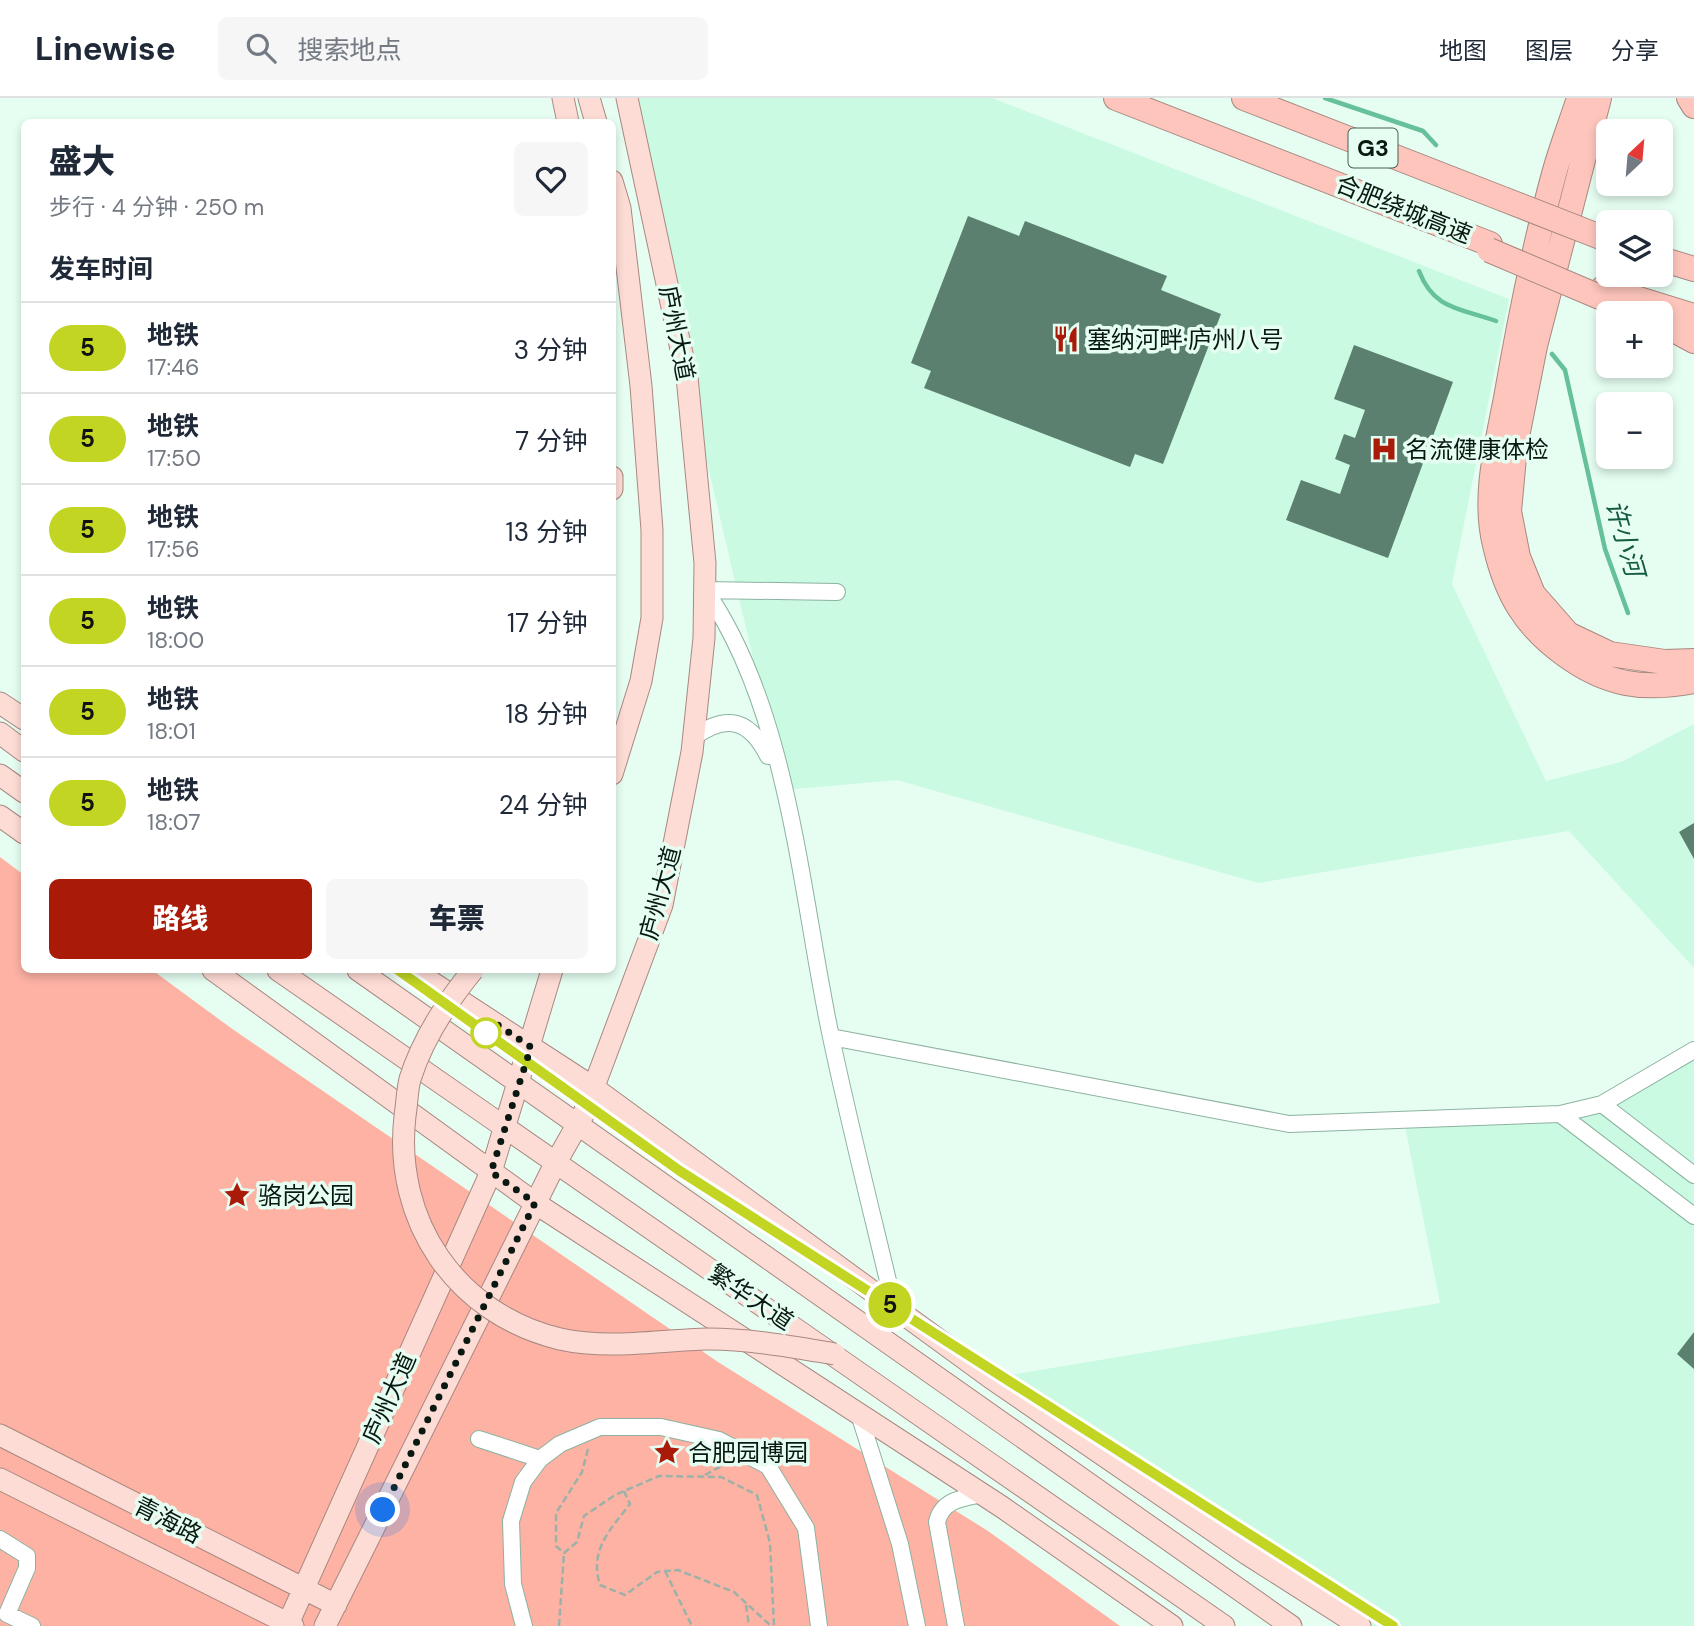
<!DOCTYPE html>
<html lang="zh">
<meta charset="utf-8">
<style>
:root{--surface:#fff;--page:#f6f6f7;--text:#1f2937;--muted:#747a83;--line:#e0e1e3;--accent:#aa1a08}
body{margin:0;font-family:"DM Sans","Noto Sans SC",sans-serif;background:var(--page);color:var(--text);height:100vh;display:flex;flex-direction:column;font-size:26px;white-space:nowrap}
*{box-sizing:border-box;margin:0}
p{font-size:23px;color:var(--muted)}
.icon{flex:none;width:38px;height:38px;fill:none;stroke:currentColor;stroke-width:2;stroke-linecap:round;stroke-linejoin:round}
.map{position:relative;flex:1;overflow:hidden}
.drawer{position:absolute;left:21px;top:21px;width:595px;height:854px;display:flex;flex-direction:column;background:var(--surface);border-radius:10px;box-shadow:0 4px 10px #0003}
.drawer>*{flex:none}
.badge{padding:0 14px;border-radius:23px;font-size:24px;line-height:46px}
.needle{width:46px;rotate:26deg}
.tools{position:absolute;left:1596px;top:21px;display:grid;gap:14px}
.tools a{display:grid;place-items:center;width:77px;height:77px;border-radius:10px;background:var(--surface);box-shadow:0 4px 10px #0003;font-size:35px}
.you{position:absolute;width:35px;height:35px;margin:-18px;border:5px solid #fff;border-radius:50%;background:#1a73e8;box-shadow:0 0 0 10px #1a73e833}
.map>.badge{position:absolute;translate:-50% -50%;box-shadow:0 0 0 4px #fff}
h2{padding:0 28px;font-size:26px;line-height:63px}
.round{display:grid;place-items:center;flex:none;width:74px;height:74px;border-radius:10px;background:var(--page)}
.overview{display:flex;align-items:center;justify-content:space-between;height:119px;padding:0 28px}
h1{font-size:33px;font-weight:800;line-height:52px}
.button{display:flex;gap:14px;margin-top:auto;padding:14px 28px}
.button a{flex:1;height:80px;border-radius:10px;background:var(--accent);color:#fff;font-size:28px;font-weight:800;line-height:80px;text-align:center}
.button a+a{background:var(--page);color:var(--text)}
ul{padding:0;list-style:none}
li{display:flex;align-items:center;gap:21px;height:91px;padding:0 28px;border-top:2px solid var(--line)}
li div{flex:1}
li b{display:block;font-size:26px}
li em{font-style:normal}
li .badge{min-width:77px;font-weight:700;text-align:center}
header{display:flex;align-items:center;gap:42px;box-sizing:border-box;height:98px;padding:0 35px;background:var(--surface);border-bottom:2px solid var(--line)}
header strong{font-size:33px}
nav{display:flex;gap:38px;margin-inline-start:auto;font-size:24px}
.search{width:490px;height:63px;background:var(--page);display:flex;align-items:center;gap:18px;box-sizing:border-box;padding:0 24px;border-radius:10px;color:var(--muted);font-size:26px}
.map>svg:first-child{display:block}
.built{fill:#cafae2}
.green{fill:#fdb2a4}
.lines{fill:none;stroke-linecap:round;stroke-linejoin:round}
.stream{stroke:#66c09a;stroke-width:4.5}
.building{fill:#5c806f}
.minor-casing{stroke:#8db2a0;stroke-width:18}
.major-casing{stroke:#a88880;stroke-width:23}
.highway-casing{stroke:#a88880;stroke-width:26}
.path{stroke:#9cb1a7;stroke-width:2.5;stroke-dasharray:7 3.5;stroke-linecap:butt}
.minor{stroke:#fff;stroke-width:16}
.major{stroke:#fedcd6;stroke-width:21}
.highway{stroke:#fdc5bb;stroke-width:24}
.major-bridge-casing{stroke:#a88880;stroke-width:23;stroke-linecap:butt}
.highway-bridge-casing{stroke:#a88880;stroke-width:26;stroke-linecap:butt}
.major-bridge{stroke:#fedcd6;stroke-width:21}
.highway-bridge{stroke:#fdc5bb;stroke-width:24}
.line-casing{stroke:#fff;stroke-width:16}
.line{stroke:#c1d522;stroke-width:10}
.walk{stroke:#091811;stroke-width:7;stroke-dasharray:0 12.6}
.stop-dot{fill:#fff;stroke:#c1d522;stroke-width:3.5}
.labels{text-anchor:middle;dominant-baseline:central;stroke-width:7;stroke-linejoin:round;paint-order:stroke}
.shield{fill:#e6fef2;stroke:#4b5d54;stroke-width:2}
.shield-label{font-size:23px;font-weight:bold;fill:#091811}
.street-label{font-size:24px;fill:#091811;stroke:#e6fef2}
.poi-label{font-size:24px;fill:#091811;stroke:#e6fef2;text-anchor:start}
.water-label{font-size:26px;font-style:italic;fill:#155b42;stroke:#e6fef2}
</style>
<header>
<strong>Linewise</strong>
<div class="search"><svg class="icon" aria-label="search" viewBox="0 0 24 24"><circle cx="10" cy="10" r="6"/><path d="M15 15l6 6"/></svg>搜索地点</div>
<nav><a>地图</a><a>图层</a><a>分享</a></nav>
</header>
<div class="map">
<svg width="1694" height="1528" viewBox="0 0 1694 1528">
<rect width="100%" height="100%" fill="#e6fef2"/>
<path class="built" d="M627,0H992L1509,201L1452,486L1546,683L1621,664L1694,626V870L1569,733L1258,785L897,682L784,692L687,279Z
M1694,952V1528H1360L992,1280L1440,1205L1404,1023L1602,1006Z"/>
<path class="green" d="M0,759L24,777V872H152L231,930L718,1264L988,1433L1120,1528H0Z"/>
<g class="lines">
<path class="stream" d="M1325,0L1423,33L1436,47
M1419,173C1434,212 1460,210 1496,223
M1552,256L1565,272L1605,451L1628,515"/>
</g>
<path class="building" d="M968,118L1019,138L1025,123L1167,178L1161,192L1221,216L1163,366L1135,356L1130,369L924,290L931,273L911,265Z
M1354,247L1453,284L1388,460L1286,422L1301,382L1340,396L1350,367L1335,361L1344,336L1355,340L1365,312L1334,301Z
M1694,725V761L1679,734Z
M1694,1234V1271L1677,1256Z"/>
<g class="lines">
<g class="minor-casing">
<path id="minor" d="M705,492C789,612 801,798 831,939C850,1029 873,1119 894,1208
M705,492L837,494
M694,639C727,615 750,622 768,658
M831,939L1289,1026L1560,1016L1602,1006L1694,952
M1602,1006L1694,1077
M1560,1016L1694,1118
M859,1316L900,1446L917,1528
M479,1341L540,1361
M0,1441L27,1458V1470L7,1516L32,1528
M524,1528L513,1486L511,1423L523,1384L540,1361L560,1346L600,1329H661L719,1342L768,1368L806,1430L819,1528
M956,1528L937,1424C942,1402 962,1400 983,1396"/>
</g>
<g class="major-casing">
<path id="major" d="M563,0L568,24
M589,0L596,24
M612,83L620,110L641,288L652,432V520L641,583L612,676
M612,379V391
M0,605L24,621
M0,635L24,653
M0,677L24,694
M0,718L24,735
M213,872L535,1105L1002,1409L1172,1528
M278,872L1224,1528
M358,872L1291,1528
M413,872L594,990L991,1280L1247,1456L1360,1528
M0,1337L336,1507
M0,1381L293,1528
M287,1528L491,1074L552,872
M325,1528L555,1066L584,1015L662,807L692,654L704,540L705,465L687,279L627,0"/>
</g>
<g class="highway-casing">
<path id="highway" d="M1116,0L1490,146
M1244,0L1503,101
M1579,0C1571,25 1561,50 1554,76C1534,149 1519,225 1506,300C1497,347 1483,399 1495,447C1506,495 1524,527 1564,556C1606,587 1643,593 1694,583
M1599,0L1535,248L1515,349L1509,413L1518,459L1533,496L1568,536L1610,556L1665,564L1694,563
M1689,0L1694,8
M1661,161L1694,171
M1603,190L1694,218
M1661,225L1694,243"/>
</g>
<path class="path" d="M588,1351L582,1374L556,1415V1448L564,1455L577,1444L584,1418L615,1397L659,1378L721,1379L757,1397L770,1445L774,1528
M705,1377L727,1365
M624,1393L630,1406C610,1432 589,1452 600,1487L625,1497L657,1474L678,1472L734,1494L771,1528
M665,1473L692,1528
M746,1507L749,1528
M559,1528L564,1455"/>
<use href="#minor" class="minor"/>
<use href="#major" class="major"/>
<use href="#highway" class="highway"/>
<g class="major-bridge-casing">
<path id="major-bridge" d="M473,872C446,905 423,940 410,981C407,993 407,1006 405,1018C393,1123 456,1216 560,1241C609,1252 659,1242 708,1241C751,1241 793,1249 835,1256"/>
</g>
<g class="highway-bridge-casing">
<path id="highway-bridge" d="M1503,101L1608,142
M1489,152L1602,200"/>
</g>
<use href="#major-bridge" class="major-bridge"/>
<use href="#highway-bridge" class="highway-bridge"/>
</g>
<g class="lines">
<g class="line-casing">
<path id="line" d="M398,872L680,1073L1393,1528"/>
</g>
<use href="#line" class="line"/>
<path class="walk" d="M383,1412L535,1105L491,1074L531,949L492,923L486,935"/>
</g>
<defs>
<g id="restaurant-bare" transform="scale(2.1)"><path d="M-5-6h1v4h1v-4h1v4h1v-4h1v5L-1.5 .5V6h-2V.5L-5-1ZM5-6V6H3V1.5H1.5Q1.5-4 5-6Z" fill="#aa1a08" stroke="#e6fef2" stroke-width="2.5" paint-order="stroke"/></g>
<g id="hospital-bare" transform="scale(2.1)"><path d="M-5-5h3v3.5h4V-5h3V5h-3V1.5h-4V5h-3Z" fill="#aa1a08" stroke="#e6fef2" stroke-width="2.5" paint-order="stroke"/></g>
<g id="sight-bare" transform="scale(2.1)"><path d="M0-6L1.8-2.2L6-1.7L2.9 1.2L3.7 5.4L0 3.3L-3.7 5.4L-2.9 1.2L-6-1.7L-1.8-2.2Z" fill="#aa1a08" stroke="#e6fef2" stroke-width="2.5" paint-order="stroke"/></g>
</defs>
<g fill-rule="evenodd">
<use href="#restaurant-bare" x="1066" y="241"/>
<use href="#hospital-bare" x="1384" y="351"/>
<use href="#sight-bare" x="237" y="1097"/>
<use href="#sight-bare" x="667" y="1354"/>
</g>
<circle class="stop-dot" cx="486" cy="935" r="14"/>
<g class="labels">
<rect class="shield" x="1348.5" y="30.5" width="49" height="39" rx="5"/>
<g class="shield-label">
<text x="1373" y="50">G3</text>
</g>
<g class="street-label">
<text transform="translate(1404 111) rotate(22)">合肥绕城高速</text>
<text transform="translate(677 235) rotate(79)">庐州大道</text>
<text transform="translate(660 795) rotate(-75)">庐州大道</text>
<text transform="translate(751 1199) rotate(34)">繁华大道</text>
<text transform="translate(389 1300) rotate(-66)">庐州大道</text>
<text transform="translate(168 1422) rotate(27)">青海路</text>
</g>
<g class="poi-label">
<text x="1087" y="241">塞纳河畔·庐州八号</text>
<text x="1405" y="351">名流健康体检</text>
<text x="258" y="1097">骆岗公园</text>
<text x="688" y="1354">合肥园博园</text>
</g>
<g class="water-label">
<text transform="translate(1625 440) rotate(74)">许小河</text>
</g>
</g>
</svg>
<div class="tools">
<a><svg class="needle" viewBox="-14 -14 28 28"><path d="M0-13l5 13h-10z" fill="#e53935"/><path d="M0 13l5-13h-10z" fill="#747a83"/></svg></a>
<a><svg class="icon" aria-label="layers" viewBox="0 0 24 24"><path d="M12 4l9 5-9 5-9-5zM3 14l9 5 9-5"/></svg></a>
<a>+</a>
<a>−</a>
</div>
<div class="you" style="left:383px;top:1412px"></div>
<b class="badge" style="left:890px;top:1207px;background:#c1d522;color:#111">5</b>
<section class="drawer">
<div class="overview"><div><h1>盛大</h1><p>步行 · 4 分钟 · 250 m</p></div><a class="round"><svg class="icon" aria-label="heart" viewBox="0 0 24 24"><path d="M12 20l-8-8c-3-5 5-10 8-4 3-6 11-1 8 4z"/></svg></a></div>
<h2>发车时间</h2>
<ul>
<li><span class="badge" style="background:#c1d522;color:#111">5</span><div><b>地铁</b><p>17:46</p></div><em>3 分钟</em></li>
<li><span class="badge" style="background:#c1d522;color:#111">5</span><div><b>地铁</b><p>17:50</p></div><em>7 分钟</em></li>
<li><span class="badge" style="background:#c1d522;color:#111">5</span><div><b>地铁</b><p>17:56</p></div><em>13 分钟</em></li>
<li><span class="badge" style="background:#c1d522;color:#111">5</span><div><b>地铁</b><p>18:00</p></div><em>17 分钟</em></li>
<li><span class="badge" style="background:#c1d522;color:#111">5</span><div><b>地铁</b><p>18:01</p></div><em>18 分钟</em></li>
<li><span class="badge" style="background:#c1d522;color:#111">5</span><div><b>地铁</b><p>18:07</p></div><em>24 分钟</em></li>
</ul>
<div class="button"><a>路线</a><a>车票</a></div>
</section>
</div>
